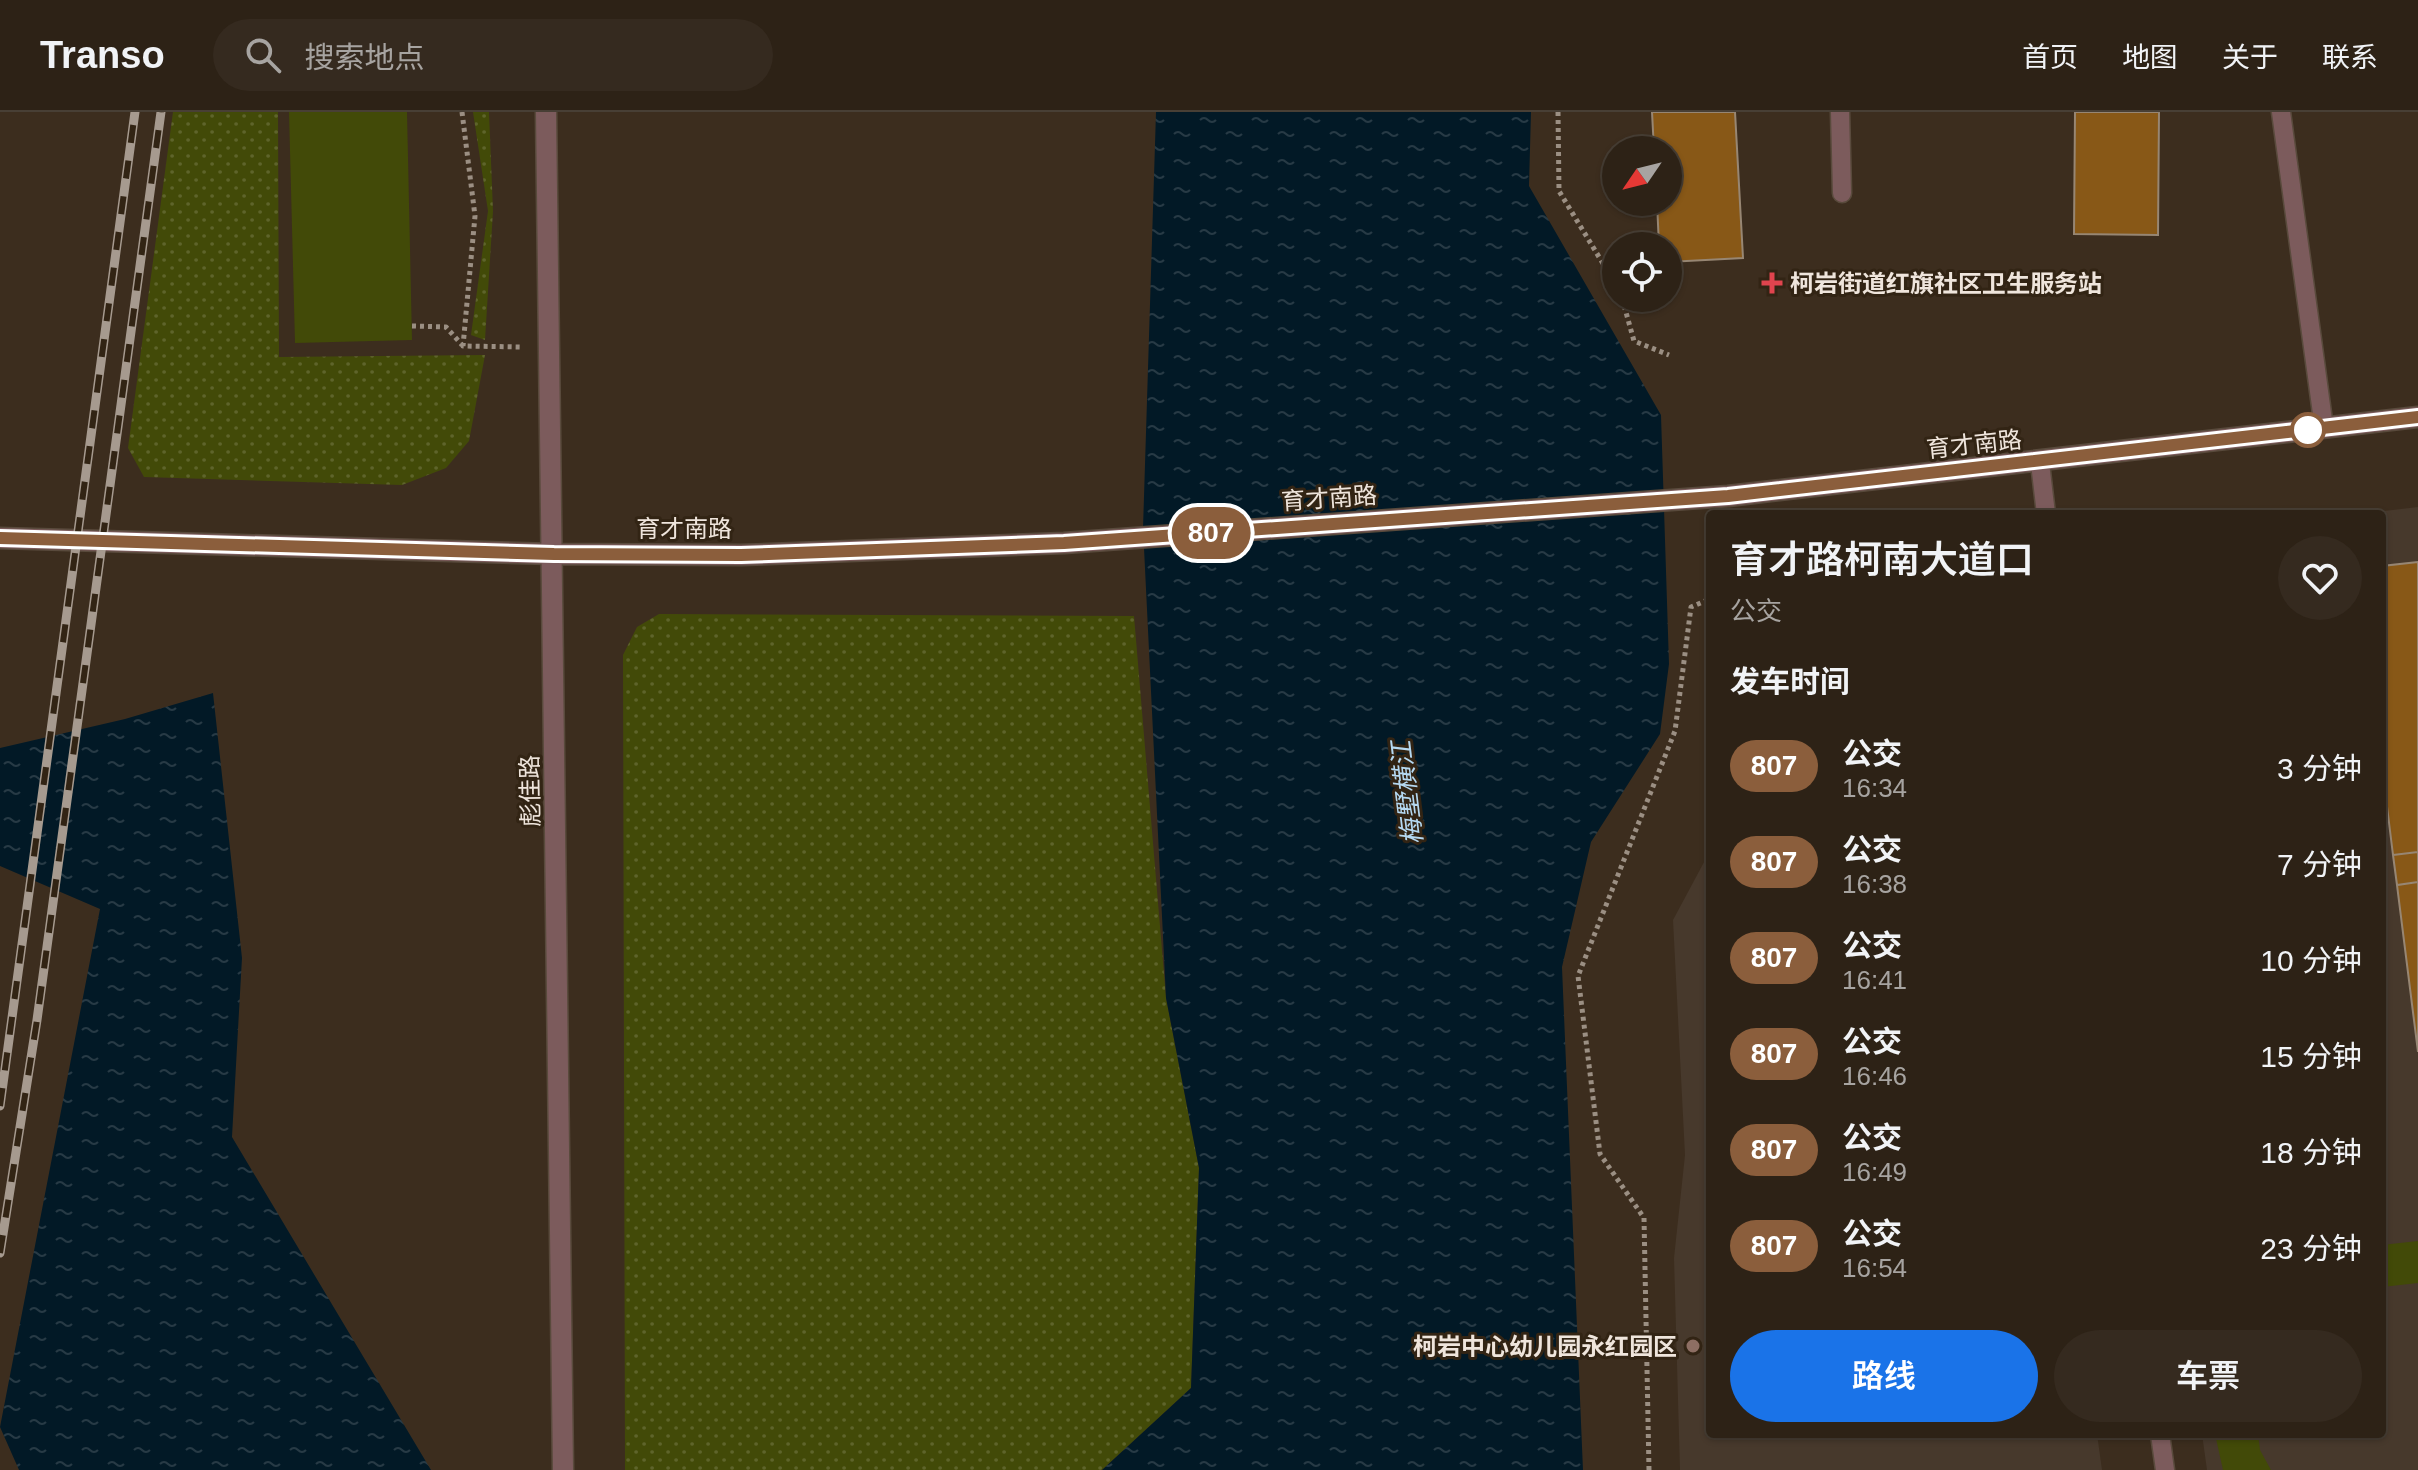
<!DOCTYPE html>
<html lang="zh">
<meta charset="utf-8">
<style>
:root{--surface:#2d2216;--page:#352a1f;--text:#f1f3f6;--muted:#a7a4a1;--line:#483f35;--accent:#1a73e8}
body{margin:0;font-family:Arial,"Noto Sans SC",sans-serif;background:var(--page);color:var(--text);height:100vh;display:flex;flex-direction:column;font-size:30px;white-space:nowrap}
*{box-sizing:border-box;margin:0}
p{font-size:26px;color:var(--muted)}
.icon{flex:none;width:44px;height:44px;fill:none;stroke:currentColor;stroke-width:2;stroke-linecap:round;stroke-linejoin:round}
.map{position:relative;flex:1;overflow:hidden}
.side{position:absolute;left:1706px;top:398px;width:680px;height:928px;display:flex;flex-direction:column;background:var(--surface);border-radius:8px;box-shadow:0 2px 6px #0004,0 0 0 2px var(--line)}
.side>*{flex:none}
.badge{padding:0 16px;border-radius:26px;font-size:28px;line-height:52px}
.needle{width:52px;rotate:235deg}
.fabs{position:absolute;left:1602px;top:24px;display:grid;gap:16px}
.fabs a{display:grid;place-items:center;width:80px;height:80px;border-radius:50%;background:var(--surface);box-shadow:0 2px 6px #0004,0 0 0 2px var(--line);font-size:40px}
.map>.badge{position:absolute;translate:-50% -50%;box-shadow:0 0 0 4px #fff}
h2{padding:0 24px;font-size:30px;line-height:72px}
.round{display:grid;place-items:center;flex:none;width:84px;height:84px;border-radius:42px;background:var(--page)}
.summary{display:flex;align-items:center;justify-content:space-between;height:136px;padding:0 24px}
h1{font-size:38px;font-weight:600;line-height:60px}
.action{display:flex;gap:16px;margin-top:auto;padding:16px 24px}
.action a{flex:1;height:92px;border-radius:48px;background:var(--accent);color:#fff;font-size:32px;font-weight:600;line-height:92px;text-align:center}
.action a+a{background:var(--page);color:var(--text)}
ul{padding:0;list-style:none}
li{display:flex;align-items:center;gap:24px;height:96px;padding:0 24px}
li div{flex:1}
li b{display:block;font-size:30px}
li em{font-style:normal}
li .badge{min-width:88px;font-weight:700;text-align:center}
header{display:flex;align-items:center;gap:48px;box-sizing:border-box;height:112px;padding:0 40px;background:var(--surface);border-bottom:2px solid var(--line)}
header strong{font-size:38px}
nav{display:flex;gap:44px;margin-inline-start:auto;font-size:28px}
.search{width:560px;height:72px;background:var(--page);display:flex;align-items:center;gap:20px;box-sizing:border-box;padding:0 28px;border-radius:44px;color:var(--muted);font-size:30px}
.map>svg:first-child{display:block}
.education{fill:#47392c}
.grass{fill:url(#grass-dots)}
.pitch{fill:#424a08}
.water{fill:url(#water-ripples)}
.building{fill:#885817;stroke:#978673;stroke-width:2}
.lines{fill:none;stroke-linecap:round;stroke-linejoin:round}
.service-casing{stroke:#594a3c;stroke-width:21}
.minor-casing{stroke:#594a3c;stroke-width:23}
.path{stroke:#9b8f83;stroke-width:5;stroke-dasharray:4 4;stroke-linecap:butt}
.service{stroke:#7c5b5c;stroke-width:18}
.minor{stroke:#7c5b5c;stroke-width:20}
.rail-casing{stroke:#a69a8f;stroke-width:9}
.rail{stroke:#322414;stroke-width:6;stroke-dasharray:18;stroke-linecap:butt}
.line-casing{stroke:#fff;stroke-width:18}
.line{stroke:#8b5e3c;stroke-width:12}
.health-dot{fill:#e0444e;stroke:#322414;stroke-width:3}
.stop-dot{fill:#fff;stroke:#8b5e3c;stroke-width:4}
.education-dot{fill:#8d6e63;stroke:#322414;stroke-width:3}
.labels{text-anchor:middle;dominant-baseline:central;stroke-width:6;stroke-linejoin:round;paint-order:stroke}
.poi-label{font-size:24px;font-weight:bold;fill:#efe5dc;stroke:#322414;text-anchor:start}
.street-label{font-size:24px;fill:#efe5dc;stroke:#322414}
.water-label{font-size:26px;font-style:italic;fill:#b5d9f2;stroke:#322414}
</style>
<header>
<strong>Transo</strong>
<div class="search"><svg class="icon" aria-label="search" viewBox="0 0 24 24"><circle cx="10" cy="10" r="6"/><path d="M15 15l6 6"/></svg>搜索地点</div>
<nav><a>首页</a><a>地图</a><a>关于</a><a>联系</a></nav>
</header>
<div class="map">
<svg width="2418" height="1358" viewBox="0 0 2418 1358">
<defs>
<pattern id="grass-dots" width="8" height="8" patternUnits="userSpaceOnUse" patternTransform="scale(2)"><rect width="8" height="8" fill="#424a08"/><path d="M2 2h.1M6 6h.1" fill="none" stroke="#5e642b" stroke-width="1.8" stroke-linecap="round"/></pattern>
<pattern id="water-ripples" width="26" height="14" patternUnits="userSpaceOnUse" patternTransform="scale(2)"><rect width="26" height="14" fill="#021926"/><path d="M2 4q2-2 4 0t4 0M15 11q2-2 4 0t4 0" fill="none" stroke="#273a45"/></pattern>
</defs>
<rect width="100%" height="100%" fill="#3c2d1e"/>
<path class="education" d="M2418,395V1358H2207L2202,1322H2382V402H2359Z
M1710,739V1322H2097L2102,1358H1680L1674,1146L1685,1043L1673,808Z"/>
<path class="grass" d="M173,0H278L279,245L485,243L469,329L446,356L402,373L144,365L128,336Z
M473,0H489L493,99L485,228L471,223L488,99Z
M659,502L1134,504L1166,886L1199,1056L1191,1276L1102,1358H625L623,543L637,515Z"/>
<path class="pitch" d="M289,0H407L412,228L295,231Z
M2418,1129V1171L2382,1175V1133Z
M2215,1322H2258L2260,1338L2271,1358H2223Z"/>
<path class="water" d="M1156,0H1531L1529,74L1661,303L1669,552L1660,622L1591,730L1562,855L1583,1358H1102L1191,1276L1199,1056L1166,886L1143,416Z
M213,581L242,846L232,1025L431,1358H19L0,1315L100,797L0,754V636L125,607Z"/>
<path class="building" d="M1652,0H1735L1743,146L1668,150V134H1659L1657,90H1668V38H1654Z
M2075,0H2159L2158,123L2074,122Z
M2418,450V740L2393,743L2382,654V454Z
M2418,740V770L2397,773L2393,743Z
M2418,770V940L2397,773Z"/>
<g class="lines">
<g class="service-casing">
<path id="service" d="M1840,0L1842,81
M2281,0L2324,316
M2040,351L2046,402
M2160,1322L2165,1358"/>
</g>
<g class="minor-casing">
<path id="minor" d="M546,0L563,1358
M0,426L554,442L741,443L1064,431L1728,384L2418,305"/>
</g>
<path class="path" d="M462,0L475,104L463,234L523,235
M1558,0L1559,79L1616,173
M1622,186L1634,229L1669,243
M412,214L446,215L462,233
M1649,1358L1644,1106L1600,1042L1578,864L1675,619L1691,495L1710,487"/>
<use href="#service" class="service"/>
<use href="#minor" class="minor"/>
<g class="rail-casing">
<path id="rail" d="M0,994L135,0
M0,1141L37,908L161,0"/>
</g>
<use href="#rail" class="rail"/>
</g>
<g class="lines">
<g class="line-casing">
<path id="line" d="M0,426L554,442L741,443L1064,431L1728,384L2418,305"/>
</g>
<use href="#line" class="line"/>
</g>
<path class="health-dot" d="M1768 159h8v8h8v8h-8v8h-8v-8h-8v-8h8z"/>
<circle class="stop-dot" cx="2308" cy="318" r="16"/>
<circle class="education-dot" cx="1693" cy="1234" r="8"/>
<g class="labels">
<g class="poi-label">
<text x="1790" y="171">柯岩街道红旗社区卫生服务站</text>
<text x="1677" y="1234" text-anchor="end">柯岩中心幼儿园永红园区</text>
</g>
<g class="street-label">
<text transform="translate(1974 332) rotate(-6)">育才南路</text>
<text transform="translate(1329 386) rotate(-4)">育才南路</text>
<text x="684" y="416">育才南路</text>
<text transform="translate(530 679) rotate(-91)">彪佳路</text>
</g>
<g class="water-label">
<text transform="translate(1407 681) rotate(-97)">梅墅横江</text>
</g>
</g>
</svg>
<div class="fabs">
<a><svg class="needle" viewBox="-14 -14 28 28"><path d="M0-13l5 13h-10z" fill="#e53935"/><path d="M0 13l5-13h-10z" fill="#a7a4a1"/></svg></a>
<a><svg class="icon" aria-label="locate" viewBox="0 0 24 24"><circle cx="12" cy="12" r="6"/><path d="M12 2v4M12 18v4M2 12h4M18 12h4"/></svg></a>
</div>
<b class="badge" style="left:1211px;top:421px;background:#8b5e3c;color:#fff">807</b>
<section class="side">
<div class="summary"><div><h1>育才路柯南大道口</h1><p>公交</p></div><a class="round"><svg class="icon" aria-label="heart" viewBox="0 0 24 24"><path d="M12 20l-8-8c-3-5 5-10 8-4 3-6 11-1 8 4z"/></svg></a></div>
<h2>发车时间</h2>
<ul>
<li><span class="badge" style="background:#8b5e3c;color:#fff">807</span><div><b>公交</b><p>16:34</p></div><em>3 分钟</em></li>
<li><span class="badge" style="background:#8b5e3c;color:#fff">807</span><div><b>公交</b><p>16:38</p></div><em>7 分钟</em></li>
<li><span class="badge" style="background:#8b5e3c;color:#fff">807</span><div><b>公交</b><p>16:41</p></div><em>10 分钟</em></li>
<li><span class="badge" style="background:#8b5e3c;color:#fff">807</span><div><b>公交</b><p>16:46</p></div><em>15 分钟</em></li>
<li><span class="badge" style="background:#8b5e3c;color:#fff">807</span><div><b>公交</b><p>16:49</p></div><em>18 分钟</em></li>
<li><span class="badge" style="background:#8b5e3c;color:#fff">807</span><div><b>公交</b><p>16:54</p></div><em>23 分钟</em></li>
</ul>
<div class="action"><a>路线</a><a>车票</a></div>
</section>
</div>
